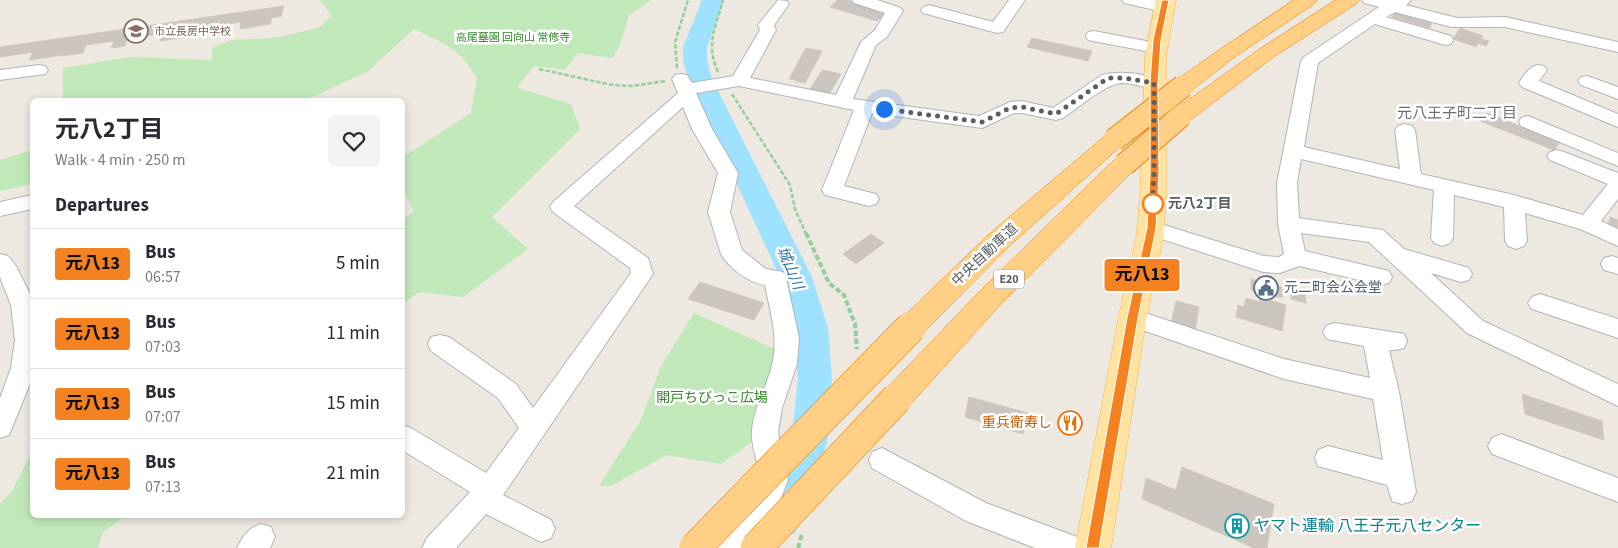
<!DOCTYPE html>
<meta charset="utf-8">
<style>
:root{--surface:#fff;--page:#f2f2f3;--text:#2b2b33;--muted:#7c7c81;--line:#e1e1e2}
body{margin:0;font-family:"Source Sans 3","Noto Sans JP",sans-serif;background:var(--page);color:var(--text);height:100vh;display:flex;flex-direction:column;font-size:19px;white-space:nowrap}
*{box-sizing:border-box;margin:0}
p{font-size:16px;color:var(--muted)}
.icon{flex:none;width:28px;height:28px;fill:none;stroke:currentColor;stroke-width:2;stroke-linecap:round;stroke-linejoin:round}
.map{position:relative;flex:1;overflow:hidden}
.side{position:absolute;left:30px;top:98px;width:375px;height:420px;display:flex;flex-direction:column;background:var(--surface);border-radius:8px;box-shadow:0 2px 8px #0003}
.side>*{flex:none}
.badge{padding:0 10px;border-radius:4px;font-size:18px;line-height:32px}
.you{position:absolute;width:25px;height:25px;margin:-12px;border:4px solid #fff;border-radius:50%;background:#1a73e8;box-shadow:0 0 0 8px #1a73e833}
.map>.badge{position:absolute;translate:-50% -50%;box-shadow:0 0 0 2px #fff}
h2{padding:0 25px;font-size:19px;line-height:45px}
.round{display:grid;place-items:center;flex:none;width:52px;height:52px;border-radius:8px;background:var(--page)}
.head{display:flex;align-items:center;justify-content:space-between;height:85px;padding:0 25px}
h1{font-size:24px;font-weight:700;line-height:38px}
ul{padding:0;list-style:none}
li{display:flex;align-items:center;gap:15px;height:70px;padding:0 25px;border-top:1px solid var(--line)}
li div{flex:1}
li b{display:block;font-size:19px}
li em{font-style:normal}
li .badge{min-width:55px;font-weight:700;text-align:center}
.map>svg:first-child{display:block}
.green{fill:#c0e8b9}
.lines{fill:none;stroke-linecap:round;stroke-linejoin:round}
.river{fill:#9ee2ff;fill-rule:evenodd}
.building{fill:#cac5bf;stroke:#d2c9be}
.minor-casing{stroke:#b1b5b9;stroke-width:2}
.major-casing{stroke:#fdb249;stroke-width:1}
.highway-casing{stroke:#ed8200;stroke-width:1}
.path-far1{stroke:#94ce9c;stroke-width:2.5;stroke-dasharray:4.5 2;stroke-linecap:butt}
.path{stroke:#94ce9c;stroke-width:4;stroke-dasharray:5.5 2.5;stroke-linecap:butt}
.minor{fill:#fff;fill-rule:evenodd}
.major{fill:#ffe3a3;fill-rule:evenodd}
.highway{fill:#ffcf85;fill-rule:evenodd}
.highway-bridge-far1-casing{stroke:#ed8200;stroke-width:24;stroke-linecap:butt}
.highway-bridge-casing{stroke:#ed8200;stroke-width:32;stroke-linecap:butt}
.highway-bridge-far1{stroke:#ffcf85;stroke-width:22}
.highway-bridge{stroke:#ffcf85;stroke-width:31}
.line{fill:#f58220;stroke:#fff}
.walk{stroke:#595e62;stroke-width:5;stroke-dasharray:0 9}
.stop-dot{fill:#fff;stroke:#f58220;stroke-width:2.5}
.labels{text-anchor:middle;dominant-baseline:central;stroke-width:5;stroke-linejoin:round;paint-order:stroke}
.far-education-label{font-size:11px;fill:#785e54;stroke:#fff;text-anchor:start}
.far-park-label{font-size:11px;fill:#35852d;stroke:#fff}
.shield{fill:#fff;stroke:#8b8e91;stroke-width:1}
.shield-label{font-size:12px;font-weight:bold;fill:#595e62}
.stop-label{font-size:14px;font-weight:bold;fill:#595e62;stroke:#fff;text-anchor:start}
.street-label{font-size:14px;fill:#595e62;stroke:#fff}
.service-label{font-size:14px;fill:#4e5e75;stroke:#fff;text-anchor:start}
.park-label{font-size:14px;fill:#35852d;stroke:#fff}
.food-label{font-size:14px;fill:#c56008;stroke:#fff;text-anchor:end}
.neighbourhood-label{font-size:15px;fill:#6a7074;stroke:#fff}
.water-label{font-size:15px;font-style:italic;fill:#2f7aa7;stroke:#fff}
.near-culture-label{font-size:16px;fill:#0d838f;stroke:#fff;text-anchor:start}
</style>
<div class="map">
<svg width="1618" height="548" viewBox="0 0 1618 548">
<rect width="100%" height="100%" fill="#ede8e0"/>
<path class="green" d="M320,0H651L629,15L621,42L613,58L578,53L565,70L534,66L517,88L571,104L580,129L492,217L528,249L463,297L419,292L403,304V219L414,212L403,188V157L471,113L477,78C460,48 444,43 414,29L367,72L305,100H63V68L130,57L212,60V48L231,40L274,38L318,28L332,16Z
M32,150V184L0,191V160Z
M694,313L786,354L765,432L721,464L666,455L611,486H599L641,420L661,366Z
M32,451V515H126L103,532L98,548H0V504L12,491Z"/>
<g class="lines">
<path class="river" d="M702,0H724L707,47V60L712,79L812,277L828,328L832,379L827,443L816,483L795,533L781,538L767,533L761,520L778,483L791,443L798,379L794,328L780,277L688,79L683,60V47Z"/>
</g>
<path class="building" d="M837,0H847L886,12L877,21L830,7Z
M284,6L281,16L272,18L270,24L240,29L241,22L195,29L193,36L160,41L162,34L128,38L125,46L111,48L114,41L86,45L83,53L61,56L63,55L29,60L33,52L0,57V47Z
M1395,11L1432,22L1430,28L1392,17Z
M1460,28L1483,36L1481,39L1489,41L1486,46L1478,43L1476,47L1453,39Z
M1032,38L1092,51L1088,61L1027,47Z
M806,48L822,51L805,83L795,81L796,80L789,79Z
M822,70L841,74L828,96L809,91Z
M1487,113L1560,142L1554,150L1480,121Z
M1610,217L1618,220V231L1608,227Z
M871,234L884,243L856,264L843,254Z
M1251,279L1282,287V298L1251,290Z
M700,282L764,303L754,320L688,299Z
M1291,286L1305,290L1306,303L1291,299Z
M1260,297L1286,305L1282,331L1236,317L1238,305L1244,307L1246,298L1259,302Z
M1176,301L1199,307L1195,331L1171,324Z
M1522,394L1602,421L1604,440L1525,414Z
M969,397L1028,413L1023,434L965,417Z
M1182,467L1274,504L1267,548H1254L1142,499L1146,478L1176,490Z"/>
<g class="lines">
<g class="minor-casing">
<path id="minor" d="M778,0L787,1L789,4L774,25L776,30L750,78L836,95L861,42L875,30L885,13L854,3L852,0H877L901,8L903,11L887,37L876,45L853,99L979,116L1010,102L1022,101L1053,108L1102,75C1121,70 1141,74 1160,79L1163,83L1160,87C1148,90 1135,83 1122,83C1105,84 1078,108 1063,118L1056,120L1022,113H1014L982,128L872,113L844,186L876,194L879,199L876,204L869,206L825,195L822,190L854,110L739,86L696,93L712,129L738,173L730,212L742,250L766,269L783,272L786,278L799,338L797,364L782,408L778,432L788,480L775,513L745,548H712C722,527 746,514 755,494C766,470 750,454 752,430C754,407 767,387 772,365C779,339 770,311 765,285C749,283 729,268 721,254L708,212L718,173L692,129L683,107L574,206L648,258L653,274L503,495L551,520L555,529L551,538L541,542L486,514L456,548H422L427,538L470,492L402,450V425L411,428L486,473L519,428L498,398L431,351L428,344L431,337L440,335L449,337L516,384L533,408L631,273L630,268L553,212L550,207L553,202L678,93L672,79L675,75L681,74L687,75L692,83L733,76L760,30L758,25Z
M1009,0H1025L1003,32L997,33L923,13L921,10L923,7L929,5L993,22Z
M1122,0H1153L1170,4L1172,7L1170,10L1164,12L1124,3Z
M1362,0H1411L1406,5L1457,18L1505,17L1618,42V52L1505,27H1451L1395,12L1386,17L1451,36L1453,40L1451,44L1445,45L1375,24L1318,63L1304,147L1400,169L1395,130L1398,126L1405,124L1412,126L1415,130L1421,174L1514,195L1583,215L1608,184L1550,160L1547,156L1550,152L1557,150L1564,152L1618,173V199L1601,221L1618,229V246L1580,229L1525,213L1527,241L1524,246L1516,249L1508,246L1505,241L1504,207L1454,195L1453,238L1450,243L1442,246L1434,243L1431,238L1434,190L1301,159L1297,183L1299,218L1383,230L1404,249L1469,268L1472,274L1469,280L1461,282L1431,273L1483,321L1618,384V406L1467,333L1369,242L1301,233L1305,251L1389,271L1392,277L1389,283L1381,285L1299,266L1280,273L1263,272L1143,233L1140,228L1143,223L1151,221L1264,256L1279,257L1284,254L1278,224L1277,183L1301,61L1304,57L1379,7L1364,3Z
M1094,31L1156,43L1162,44L1165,48L1162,52L1156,53L1088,40L1086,36L1088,32Z
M39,65L45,66L48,70L45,74L0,80V70Z
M1538,65L1544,66L1547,70L1539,81L1618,114V127L1522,87L1519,83C1524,75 1529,67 1538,65Z
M1587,76L1618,87V99L1581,85L1578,81L1581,77Z
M1528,116L1618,153V166L1521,126L1519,122L1521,118Z
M32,195V209L0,216V202Z
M0,254L8,256L16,266L32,298V379L9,435L0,438V398L11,368L15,340L11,305L0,277Z
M1612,256L1618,258V274L1604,270L1601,264L1604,258Z
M1540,294L1618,319V338L1532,309L1528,303L1532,297Z
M1133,309L1284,359L1370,378L1364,346L1327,339L1323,332L1327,325L1335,323L1404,334L1407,341L1404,348L1395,350H1389L1399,392L1416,492L1412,501L1402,504L1392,501L1387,485L1318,466L1315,458L1318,450L1328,446L1383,460L1373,399L1284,379L1125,324L1121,318L1125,312Z
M1501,434L1618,478V502L1492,454L1488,446L1492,438Z
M882,448L986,503L1080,538L1085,548H1035L966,521L872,468L869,460L872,452Z
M261,524L271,527L275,537L270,548H237C243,536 248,528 261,524Z"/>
</g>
<g class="major-casing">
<path id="major" d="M1156,0H1176L1166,56V199L1163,239L1146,320L1111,548H1075L1118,320L1136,239L1140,199L1145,56Z"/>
</g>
<g class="highway-casing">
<path id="highway" d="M1294,0H1317L1314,4L1233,58L1191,91L1183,93L1175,91L1172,86L1175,81L1219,50Z
M1336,0H1359L1356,4L1275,56L1189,121L1181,123L1173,121L1170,116L1173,111L1261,48Z
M1114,133L1122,135L1126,140L1122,145L1006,249L921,335L911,338L901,335L896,327L901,319L988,235L1106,135Z
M1124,157L1133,159L1136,165L1133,171L1000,305L908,407L897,411L886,407L881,398L886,389L980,291L1115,159Z"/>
</g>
<path class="path-far1" d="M677,68L675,42L688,0
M539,69L612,85L632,86L666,81
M718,72C705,43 716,28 723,0
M732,94L790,185L795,209L806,234"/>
<path class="path" d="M806,233L829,283L844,295L855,324L857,349
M798,548L802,534"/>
<use href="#minor" class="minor"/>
<use href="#major" class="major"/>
<use href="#highway" class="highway"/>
<g class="highway-bridge-far1-casing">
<path id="highway-bridge-far1" d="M1114,140L1183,86
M1124,165L1181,116"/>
</g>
<g class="highway-bridge-casing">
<path id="highway-bridge" d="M695,548L911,327
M756,548L897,398"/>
</g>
<use href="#highway-bridge-far1" class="highway-bridge-far1"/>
<use href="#highway-bridge" class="highway-bridge"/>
</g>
<path class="line" d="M1162,0H1169L1161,40L1158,83L1159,174L1156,228L1138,318L1099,548H1086L1127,318L1147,228L1150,174V83L1153,40Z"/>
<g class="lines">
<path class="walk" d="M884,109L982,122L1010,108L1022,107L1056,114L1108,78H1124L1154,83V174L1152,210L1153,204"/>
</g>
<defs>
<g id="school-ring" transform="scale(1.25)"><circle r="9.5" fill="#fff" stroke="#8d6e63" stroke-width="1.5"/><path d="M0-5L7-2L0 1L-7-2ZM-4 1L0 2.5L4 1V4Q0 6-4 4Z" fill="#8d6e63"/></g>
<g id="civic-ring" transform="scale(1.25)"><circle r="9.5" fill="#fff" stroke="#5c6f8a" stroke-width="1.5"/><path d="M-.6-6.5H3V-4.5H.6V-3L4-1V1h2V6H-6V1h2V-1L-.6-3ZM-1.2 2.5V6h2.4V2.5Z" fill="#5c6f8a"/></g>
<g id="restaurant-ring" transform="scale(1.25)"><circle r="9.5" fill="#fff" stroke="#e8710a" stroke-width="1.5"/><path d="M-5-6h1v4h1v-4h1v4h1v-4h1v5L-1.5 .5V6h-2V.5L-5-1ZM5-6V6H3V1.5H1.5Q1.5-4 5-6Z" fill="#e8710a"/></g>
<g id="building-ring" transform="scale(1.25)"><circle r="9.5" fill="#fff" stroke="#0f9aa8" stroke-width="1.5"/><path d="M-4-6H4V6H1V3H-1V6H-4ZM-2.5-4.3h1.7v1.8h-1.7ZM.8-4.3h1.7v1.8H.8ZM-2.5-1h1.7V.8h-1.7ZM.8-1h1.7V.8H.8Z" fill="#0f9aa8"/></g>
</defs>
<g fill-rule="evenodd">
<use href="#school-ring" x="136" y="31"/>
<use href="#civic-ring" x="1266" y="288"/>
<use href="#restaurant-ring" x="1070" y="423"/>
<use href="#building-ring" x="1237" y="526"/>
</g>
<circle class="stop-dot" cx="1153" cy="204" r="10"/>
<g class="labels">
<g class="far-education-label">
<text x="154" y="31">市立長房中学校</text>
</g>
<g class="far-park-label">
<text x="513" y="37">高尾墓園 回向山 常修寺</text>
</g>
<rect class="shield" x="994" y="269.5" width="30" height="19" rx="4"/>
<g class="shield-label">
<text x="1009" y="279">E20</text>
</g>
<g class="stop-label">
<text x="1168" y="204">元八2丁目</text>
</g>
<g class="street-label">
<text transform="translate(985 255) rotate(-43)">中央自動車道</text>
</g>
<g class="service-label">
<text x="1284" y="288">元二町会公会堂</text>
</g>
<g class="park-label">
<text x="712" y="398">開戸ちびっこ広場</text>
</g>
<g class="food-label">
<text x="1052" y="423">重兵衛寿し</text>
</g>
<g class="neighbourhood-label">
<text x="1457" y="113">元八王子町二丁目</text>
</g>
<g class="water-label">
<text transform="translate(790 268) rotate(67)">城山川</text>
</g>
<g class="near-culture-label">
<text x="1254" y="526">ヤマト運輸 八王子元八センター</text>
</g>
</g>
</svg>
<div class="you" style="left:884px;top:109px"></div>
<b class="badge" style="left:1142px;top:275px;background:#f58220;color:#111">元八13</b>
<section class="side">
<div class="head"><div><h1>元八2丁目</h1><p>Walk · 4 min · 250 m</p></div><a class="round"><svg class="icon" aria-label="heart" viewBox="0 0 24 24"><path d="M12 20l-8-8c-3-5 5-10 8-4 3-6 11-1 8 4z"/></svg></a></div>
<h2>Departures</h2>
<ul>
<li><span class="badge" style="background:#f58220;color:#111">元八13</span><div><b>Bus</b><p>06:57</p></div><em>5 min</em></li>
<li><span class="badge" style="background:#f58220;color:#111">元八13</span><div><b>Bus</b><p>07:03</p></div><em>11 min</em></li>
<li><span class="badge" style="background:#f58220;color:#111">元八13</span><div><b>Bus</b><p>07:07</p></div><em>15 min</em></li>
<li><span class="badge" style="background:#f58220;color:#111">元八13</span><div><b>Bus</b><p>07:13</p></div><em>21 min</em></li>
</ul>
</section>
</div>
